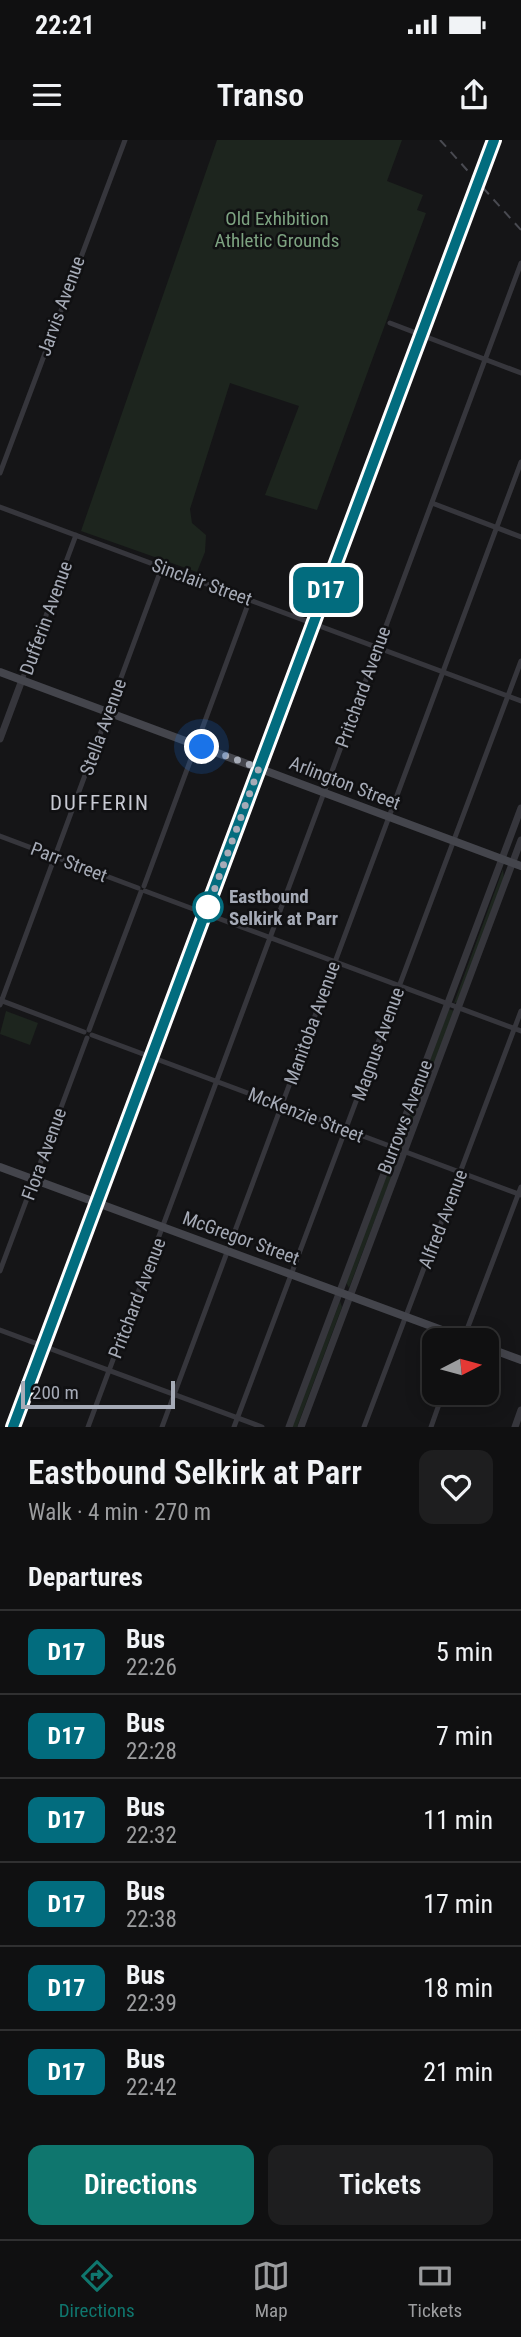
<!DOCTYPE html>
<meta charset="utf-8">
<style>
:root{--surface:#101011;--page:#1e1e1f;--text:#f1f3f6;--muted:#9c9d9f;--line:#303031;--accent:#0f766e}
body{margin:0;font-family:"Roboto Condensed",sans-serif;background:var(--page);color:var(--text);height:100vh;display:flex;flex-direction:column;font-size:26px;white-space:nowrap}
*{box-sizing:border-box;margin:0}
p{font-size:23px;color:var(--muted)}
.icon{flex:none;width:38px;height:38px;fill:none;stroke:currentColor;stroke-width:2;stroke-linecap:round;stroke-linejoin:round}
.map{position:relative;height:1287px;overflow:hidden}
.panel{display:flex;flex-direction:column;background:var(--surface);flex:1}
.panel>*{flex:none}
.badge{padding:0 14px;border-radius:10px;font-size:24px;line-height:46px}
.needle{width:46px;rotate:84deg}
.controls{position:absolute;left:422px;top:1188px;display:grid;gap:14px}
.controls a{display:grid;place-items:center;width:77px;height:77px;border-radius:14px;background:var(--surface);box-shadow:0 4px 18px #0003,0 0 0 2px var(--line);font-size:35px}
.scale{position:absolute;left:21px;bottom:18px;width:154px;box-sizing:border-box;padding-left:7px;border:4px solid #a6abb7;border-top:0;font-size:19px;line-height:24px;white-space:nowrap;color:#a6abb7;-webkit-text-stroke:5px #101012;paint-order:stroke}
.you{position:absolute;width:35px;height:35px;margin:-18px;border:5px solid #fff;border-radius:50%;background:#1a73e8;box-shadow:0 0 0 10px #1a73e833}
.map>.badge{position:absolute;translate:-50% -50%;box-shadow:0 0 0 4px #fff}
h2{padding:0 28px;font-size:26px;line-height:63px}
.round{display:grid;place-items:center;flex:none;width:74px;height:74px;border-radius:14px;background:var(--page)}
.headline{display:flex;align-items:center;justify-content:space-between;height:119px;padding:0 28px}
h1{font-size:33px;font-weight:600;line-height:52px}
.button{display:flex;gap:14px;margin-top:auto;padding:14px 28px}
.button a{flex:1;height:80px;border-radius:14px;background:var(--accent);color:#fff;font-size:28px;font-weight:600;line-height:80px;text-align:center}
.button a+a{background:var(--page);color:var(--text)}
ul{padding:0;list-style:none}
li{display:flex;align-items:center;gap:21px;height:84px;padding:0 28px;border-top:2px solid var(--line)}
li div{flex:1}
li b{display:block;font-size:26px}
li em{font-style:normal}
li .badge{min-width:77px;font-weight:700;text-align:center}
.status{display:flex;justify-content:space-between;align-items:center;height:49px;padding:0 35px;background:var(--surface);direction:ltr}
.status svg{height:19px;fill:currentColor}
header{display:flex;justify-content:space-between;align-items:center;height:91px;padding:0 28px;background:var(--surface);font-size:32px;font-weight:600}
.menu{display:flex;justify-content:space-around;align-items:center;height:98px;border-top:2px solid var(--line);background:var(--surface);font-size:19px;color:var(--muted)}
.menu a{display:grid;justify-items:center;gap:4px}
.menu .on{color:var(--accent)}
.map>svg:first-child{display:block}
.green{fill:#1d251e}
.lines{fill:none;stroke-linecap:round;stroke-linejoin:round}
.minor{stroke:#36363c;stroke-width:5}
.tertiary{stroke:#36363c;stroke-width:7}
.secondary{stroke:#44454c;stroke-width:8}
.rail{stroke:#494a51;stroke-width:2;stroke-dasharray:9 7;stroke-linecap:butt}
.line-casing{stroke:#fff;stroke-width:16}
.line{stroke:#026c7e;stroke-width:10}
.walk{stroke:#a6abb7;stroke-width:7;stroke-dasharray:0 12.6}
.stop-dot{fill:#fff;stroke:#026c7e;stroke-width:3.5}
.labels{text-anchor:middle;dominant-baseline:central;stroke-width:5;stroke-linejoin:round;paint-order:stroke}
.park-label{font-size:19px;fill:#7da381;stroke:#101012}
.street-label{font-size:19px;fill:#a6abb7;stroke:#101012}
.stop-label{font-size:19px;font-weight:bold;fill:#a6abb7;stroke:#101012;text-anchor:start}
.neighbourhood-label{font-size:21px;letter-spacing:2px;fill:#c8cad3;stroke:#101012}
</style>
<div class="status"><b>22:21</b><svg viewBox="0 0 49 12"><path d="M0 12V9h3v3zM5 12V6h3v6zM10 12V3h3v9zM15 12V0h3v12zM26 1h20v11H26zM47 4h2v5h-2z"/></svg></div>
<header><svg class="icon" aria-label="menu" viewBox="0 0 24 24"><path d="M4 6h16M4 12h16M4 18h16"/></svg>Transo<svg class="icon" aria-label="share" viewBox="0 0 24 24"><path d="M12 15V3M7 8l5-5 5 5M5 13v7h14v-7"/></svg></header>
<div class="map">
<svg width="521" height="1287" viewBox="0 0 521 1287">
<rect width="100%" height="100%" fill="#151517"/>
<path class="green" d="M217,0H402L387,41L423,55L417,70L426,73L317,370L265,355L299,266L230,243L190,369L192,383L206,395L205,412L197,432L81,391Z
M503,729L504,738L457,862L454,863Z
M449,869L454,871L402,1008L398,1005Z
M6,871L38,883L30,905L0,894Z
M395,1013L399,1017L349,1148L346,1142Z
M340,1161L342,1167L297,1287H292Z"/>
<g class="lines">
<path class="minor" d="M390,183L521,233
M0,333L125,0
M432,363L521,397
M0,367L521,561
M22,540L76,395
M0,696L138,748
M144,746L250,459
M145,751L521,891
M0,860L84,892
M0,865L162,427
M89,890L141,752
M92,895L521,1055
M0,1131L87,898
M0,1190L262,1287
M463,1200L521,1047
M88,1287L521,123
M162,1287L521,322
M234,1287L521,521
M364,1287L521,871
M431,1287L443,1253"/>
<path class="tertiary" d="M0,599L22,540
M289,1287L521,668
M301,1287L521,700
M515,1287L521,1270"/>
<path class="secondary" d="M0,532L521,726
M0,1027L469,1200
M486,1207L521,1220
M13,1287L494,0"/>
<path class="rail" d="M440,0L521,90"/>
</g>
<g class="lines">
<g class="line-casing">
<path id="line" d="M13,1287L494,0"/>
</g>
<use href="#line" class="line"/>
<path class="walk" d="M202,607L259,628L208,767"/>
</g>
<circle class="stop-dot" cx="208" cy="767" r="14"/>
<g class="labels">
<g class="park-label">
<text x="277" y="78">Old Exhibition<tspan x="277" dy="22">Athletic Grounds</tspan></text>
</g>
<g class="street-label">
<text transform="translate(61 166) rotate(-70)">Jarvis Avenue</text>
<text transform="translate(202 442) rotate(20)">Sinclair Street</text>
<text transform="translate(46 478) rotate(-70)">Dufferin Avenue</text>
<text transform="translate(363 547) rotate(-70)">Pritchard Avenue</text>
<text transform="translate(103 587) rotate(-70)">Stella Avenue</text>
<text transform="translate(345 643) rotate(21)">Arlington Street</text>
<text transform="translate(69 722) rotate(21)">Parr Street</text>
<text transform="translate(312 883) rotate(-70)">Manitoba Avenue</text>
<text transform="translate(378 904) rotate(-70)">Magnus Avenue</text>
<text transform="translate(306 975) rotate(21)">McKenzie Street</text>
<text transform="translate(405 977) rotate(-69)">Burrows Avenue</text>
<text transform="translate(44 1014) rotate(-70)">Flora Avenue</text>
<text transform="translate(443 1079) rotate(-69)">Alfred Avenue</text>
<text transform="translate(241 1098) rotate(20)">McGregor Street</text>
<text transform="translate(137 1158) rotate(-69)">Pritchard Avenue</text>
</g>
<g class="stop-label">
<text x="229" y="756">Eastbound<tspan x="229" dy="22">Selkirk at Parr</tspan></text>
</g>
<g class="neighbourhood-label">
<text x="100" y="663">DUFFERIN</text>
</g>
</g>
</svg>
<div class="controls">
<a><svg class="needle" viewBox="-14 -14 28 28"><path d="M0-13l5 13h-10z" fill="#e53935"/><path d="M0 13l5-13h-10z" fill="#9c9d9f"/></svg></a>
</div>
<div class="scale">200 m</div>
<div class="you" style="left:202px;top:607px"></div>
<b class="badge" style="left:326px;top:450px;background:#026c7e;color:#fff">D17</b>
</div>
<section class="panel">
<div class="headline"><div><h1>Eastbound Selkirk at Parr</h1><p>Walk · 4 min · 270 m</p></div><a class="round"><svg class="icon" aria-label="heart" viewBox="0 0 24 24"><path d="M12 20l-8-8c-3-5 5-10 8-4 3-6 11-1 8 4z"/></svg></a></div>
<h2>Departures</h2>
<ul>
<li><span class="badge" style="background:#026c7e;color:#fff">D17</span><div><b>Bus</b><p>22:26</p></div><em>5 min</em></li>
<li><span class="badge" style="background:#026c7e;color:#fff">D17</span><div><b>Bus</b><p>22:28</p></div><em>7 min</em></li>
<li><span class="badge" style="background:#026c7e;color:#fff">D17</span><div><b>Bus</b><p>22:32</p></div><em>11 min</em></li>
<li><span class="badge" style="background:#026c7e;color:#fff">D17</span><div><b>Bus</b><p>22:38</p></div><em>17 min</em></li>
<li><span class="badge" style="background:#026c7e;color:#fff">D17</span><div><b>Bus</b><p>22:39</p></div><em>18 min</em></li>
<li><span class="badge" style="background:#026c7e;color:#fff">D17</span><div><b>Bus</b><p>22:42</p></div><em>21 min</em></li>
</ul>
<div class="button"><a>Directions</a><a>Tickets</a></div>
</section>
<nav class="menu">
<a class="on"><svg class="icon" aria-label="directions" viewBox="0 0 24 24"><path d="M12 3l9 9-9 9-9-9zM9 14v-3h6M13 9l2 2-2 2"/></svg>Directions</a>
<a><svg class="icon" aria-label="map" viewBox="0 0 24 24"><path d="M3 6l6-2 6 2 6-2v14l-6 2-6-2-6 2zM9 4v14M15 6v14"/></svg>Map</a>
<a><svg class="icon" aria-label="tickets" viewBox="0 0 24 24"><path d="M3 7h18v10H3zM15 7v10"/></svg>Tickets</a>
</nav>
